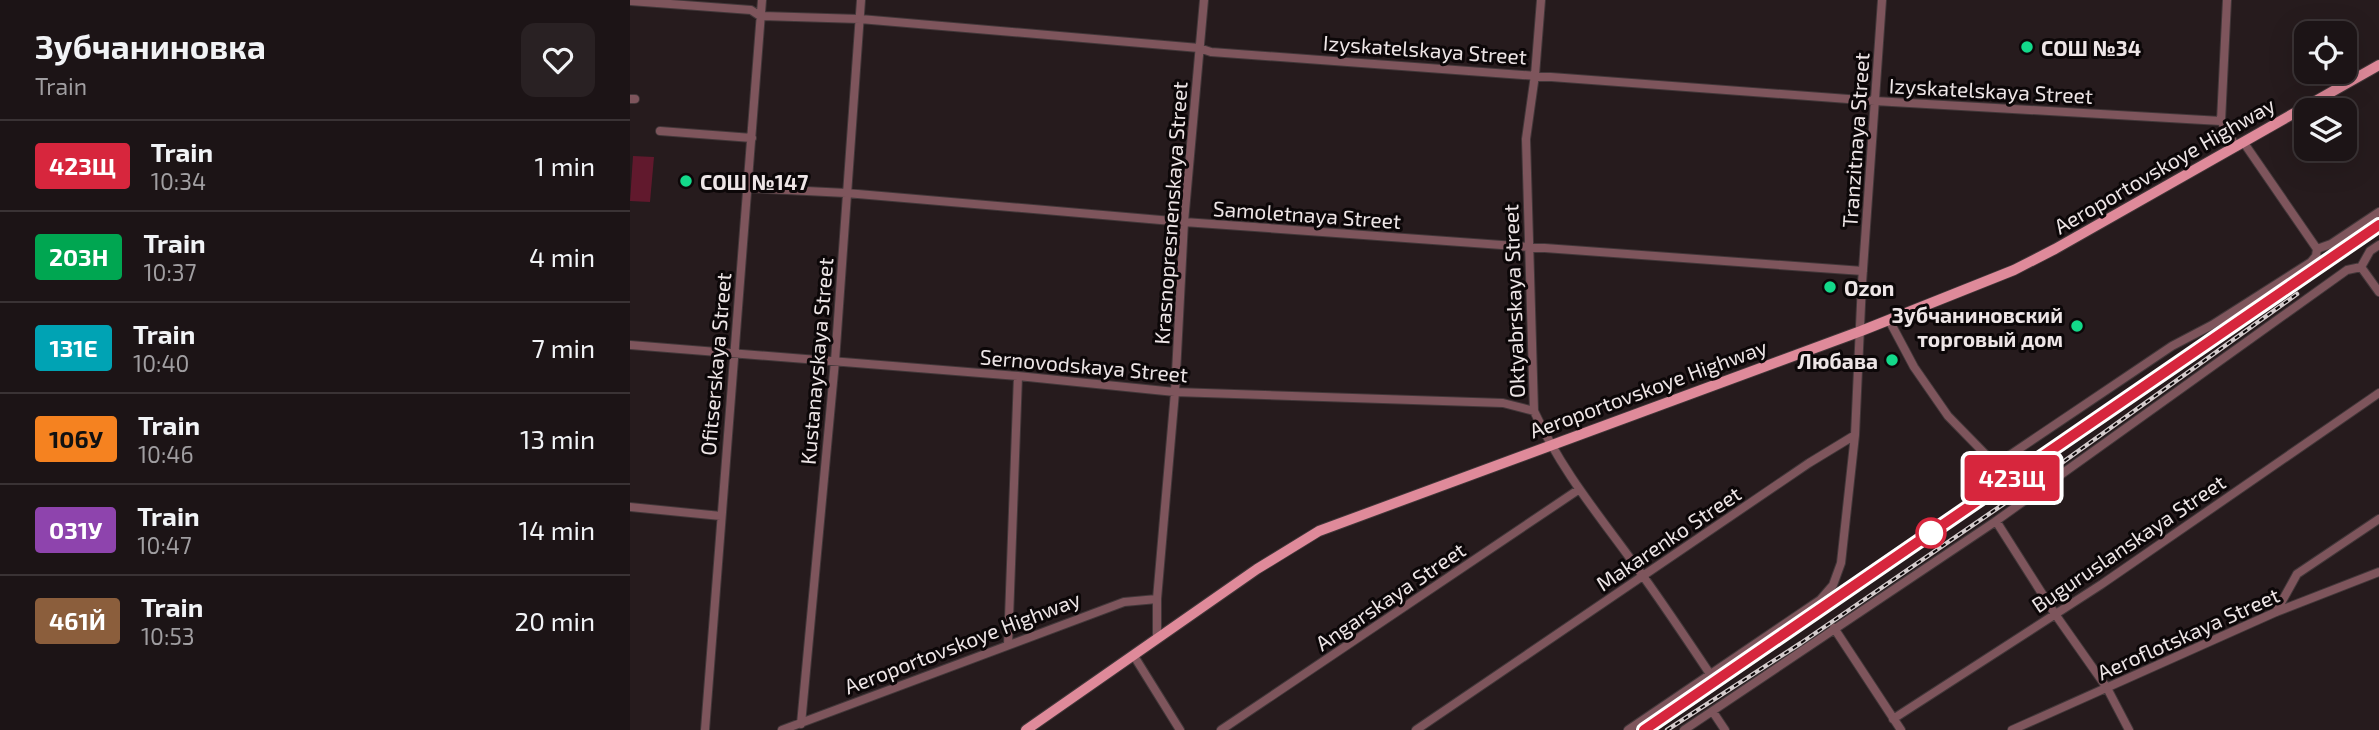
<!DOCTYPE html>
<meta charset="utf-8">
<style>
:root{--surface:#1c1416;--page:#292123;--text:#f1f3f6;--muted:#a09ea1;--line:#3a3335}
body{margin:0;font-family:"Exo 2",sans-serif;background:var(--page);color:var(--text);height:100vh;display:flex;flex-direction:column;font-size:26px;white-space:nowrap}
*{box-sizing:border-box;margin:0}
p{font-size:23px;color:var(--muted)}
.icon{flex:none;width:38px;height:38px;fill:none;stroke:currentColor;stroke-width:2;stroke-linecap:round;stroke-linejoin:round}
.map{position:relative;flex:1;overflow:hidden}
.panel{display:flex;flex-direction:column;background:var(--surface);width:630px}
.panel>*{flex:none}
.badge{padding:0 14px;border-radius:5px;font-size:24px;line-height:46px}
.fabs{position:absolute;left:1664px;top:21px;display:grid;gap:14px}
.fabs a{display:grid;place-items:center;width:63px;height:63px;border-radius:14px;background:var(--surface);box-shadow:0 7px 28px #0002,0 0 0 2px var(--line);font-size:35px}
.map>.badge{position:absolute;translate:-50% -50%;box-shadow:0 0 0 4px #fff}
.round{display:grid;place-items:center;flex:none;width:74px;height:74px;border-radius:14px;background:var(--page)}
.overview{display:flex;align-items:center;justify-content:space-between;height:119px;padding:0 35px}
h1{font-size:33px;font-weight:700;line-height:52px}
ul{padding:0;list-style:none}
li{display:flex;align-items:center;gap:21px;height:91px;padding:0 35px;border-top:2px solid var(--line)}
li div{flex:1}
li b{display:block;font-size:26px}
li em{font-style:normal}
li .badge{min-width:77px;font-weight:700;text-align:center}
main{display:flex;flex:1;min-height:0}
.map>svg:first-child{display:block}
.green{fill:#61192d}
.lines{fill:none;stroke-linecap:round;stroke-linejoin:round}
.minor-casing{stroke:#423739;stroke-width:10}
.major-casing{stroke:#423739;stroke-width:12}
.minor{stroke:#7e555c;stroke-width:8}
.major{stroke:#df8a9a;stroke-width:10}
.rail-casing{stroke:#d4cccd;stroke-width:4.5}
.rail{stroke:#0c0708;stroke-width:2;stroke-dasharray:5;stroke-linecap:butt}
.line-casing{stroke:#fff;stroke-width:16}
.line{stroke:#d7263d;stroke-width:10}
.poi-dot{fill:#13d98a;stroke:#0c0708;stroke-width:2.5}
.stop-dot{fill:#fff;stroke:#d7263d;stroke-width:3.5}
.labels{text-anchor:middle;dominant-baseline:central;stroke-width:6;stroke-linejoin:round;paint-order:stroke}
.poi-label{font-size:21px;font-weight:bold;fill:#ede5e6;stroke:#0c0708;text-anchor:start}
.street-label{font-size:21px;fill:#ede5e6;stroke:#0c0708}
</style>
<main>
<section class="panel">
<div class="overview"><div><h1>Зубчаниновка</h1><p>Train</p></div><a class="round"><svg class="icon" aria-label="heart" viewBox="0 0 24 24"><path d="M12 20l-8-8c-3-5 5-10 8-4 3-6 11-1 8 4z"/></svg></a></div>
<ul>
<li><span class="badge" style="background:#d7263d;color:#fff">423Щ</span><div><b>Train</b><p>10:34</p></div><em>1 min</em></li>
<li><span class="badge" style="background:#00a651;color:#fff">203Н</span><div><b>Train</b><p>10:37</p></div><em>4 min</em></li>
<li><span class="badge" style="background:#00a3b4;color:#fff">131Е</span><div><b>Train</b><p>10:40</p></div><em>7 min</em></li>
<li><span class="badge" style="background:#f58220;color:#111">106У</span><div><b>Train</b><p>10:46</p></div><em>13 min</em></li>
<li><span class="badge" style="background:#8e44ad;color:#fff">031У</span><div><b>Train</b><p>10:47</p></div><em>14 min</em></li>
<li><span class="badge" style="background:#8b5e3c;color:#fff">461Й</span><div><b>Train</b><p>10:53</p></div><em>20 min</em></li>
</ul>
</section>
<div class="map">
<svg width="1749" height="730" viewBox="0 0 1749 730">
<rect width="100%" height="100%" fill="#261b1d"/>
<path class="green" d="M3,156L24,157L20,202L0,201Z"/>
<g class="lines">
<g class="minor-casing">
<path id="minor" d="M911,0L905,75L896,139L904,411C933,474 973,520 1013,576C1036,608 1058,641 1080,674
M1597,0L1591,121L1606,147
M0,1L121,10L130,16L230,19L569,48L581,52L1245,101L1591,121
M0,99H5
M30,131L122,138
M1614,143L1687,249
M118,188L216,193L554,222L1233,271
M1687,249L1701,244L1749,212
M1731,267L1749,292
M1259,320L1284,367L1318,416L1360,459L1377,457L1542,346L1582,325L1681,262L1686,256L1687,249
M0,345L388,376L545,392L873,403L904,411
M0,507L91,516
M1366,521L1425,614L1477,688L1499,730
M1646,612L1667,574L1749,519
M1204,628L1271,730
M527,638V599L545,392L554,222L574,0
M378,645L388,376
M504,656L550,730
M1083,712L1095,730
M1263,719L1472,584L1749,393
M171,724L205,361L231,0
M75,730L132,0
M152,730L494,602L527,599
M591,730L948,490
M786,730L1179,463L1225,435L1232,283L1252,0
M998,730L1190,600L1203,585L1211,563L1225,435
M1054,730L1366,521L1717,270L1731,267L1740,251L1749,245
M1382,730L1646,612L1749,572"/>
</g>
<g class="major-casing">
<path id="major" d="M396,730L627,569L689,531L1231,331L1384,270L1425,249L1749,65"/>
</g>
<use href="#minor" class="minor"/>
<use href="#major" class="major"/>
<g class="rail-casing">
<path id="rail" d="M1014,730L1749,225
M1037,730L1171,643L1394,490L1667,294"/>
</g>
<use href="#rail" class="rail"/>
</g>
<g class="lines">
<g class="line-casing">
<path id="line" d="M1014,730L1749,225"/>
</g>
<use href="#line" class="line"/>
</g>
<g class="poi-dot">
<circle cx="1397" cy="47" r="7"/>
<circle cx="56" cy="181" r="7"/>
<circle cx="1200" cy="287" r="7"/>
<circle cx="1447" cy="326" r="7"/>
<circle cx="1262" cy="360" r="7"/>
</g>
<circle class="stop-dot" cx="1301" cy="533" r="14"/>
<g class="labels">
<g class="poi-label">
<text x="1411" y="47">СОШ №34</text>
<text x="70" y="181">СОШ №147</text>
<text x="1214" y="287">Ozon</text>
<text x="1433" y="314" text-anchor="end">Зубчаниновский<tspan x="1433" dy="24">торговый дом</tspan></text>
<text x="1248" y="360" text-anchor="end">Любава</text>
</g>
<g class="street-label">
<text transform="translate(795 49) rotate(4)">Izyskatelskaya Street</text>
<text transform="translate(1361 90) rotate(3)">Izyskatelskaya Street</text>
<text transform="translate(1225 140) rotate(-86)">Tranzitnaya Street</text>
<text transform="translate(1534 165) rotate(-30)">Aeroportovskoye Highway</text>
<text transform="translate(540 213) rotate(-86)">Krasnopresnenskaya Street</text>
<text transform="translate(677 214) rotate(4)">Samoletnaya Street</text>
<text transform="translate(883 301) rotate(-92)">Oktyabrskaya Street</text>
<text transform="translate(186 361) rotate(-85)">Kustanayskaya Street</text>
<text transform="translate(85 364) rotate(-85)">Ofitserskaya Street</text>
<text transform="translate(454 365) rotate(5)">Sernovodskaya Street</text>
<text transform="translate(1018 388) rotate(-20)">Aeroportovskoye Highway</text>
<text transform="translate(1038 538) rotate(-34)">Makarenko Street</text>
<text transform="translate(1498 543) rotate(-34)">Buguruslanskaya Street</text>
<text transform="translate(760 596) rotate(-34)">Angarskaya Street</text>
<text transform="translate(1558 633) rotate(-24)">Aeroflotskaya Street</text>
<text transform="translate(332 642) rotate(-21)">Aeroportovskoye Highway</text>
</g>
</g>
</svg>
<div class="fabs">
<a><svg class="icon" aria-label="locate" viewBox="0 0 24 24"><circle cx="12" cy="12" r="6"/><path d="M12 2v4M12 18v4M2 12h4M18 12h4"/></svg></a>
<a><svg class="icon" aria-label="layers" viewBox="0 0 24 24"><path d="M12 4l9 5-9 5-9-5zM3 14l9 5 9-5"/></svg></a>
</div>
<b class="badge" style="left:1382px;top:478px;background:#d7263d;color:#fff">423Щ</b>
</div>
</main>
